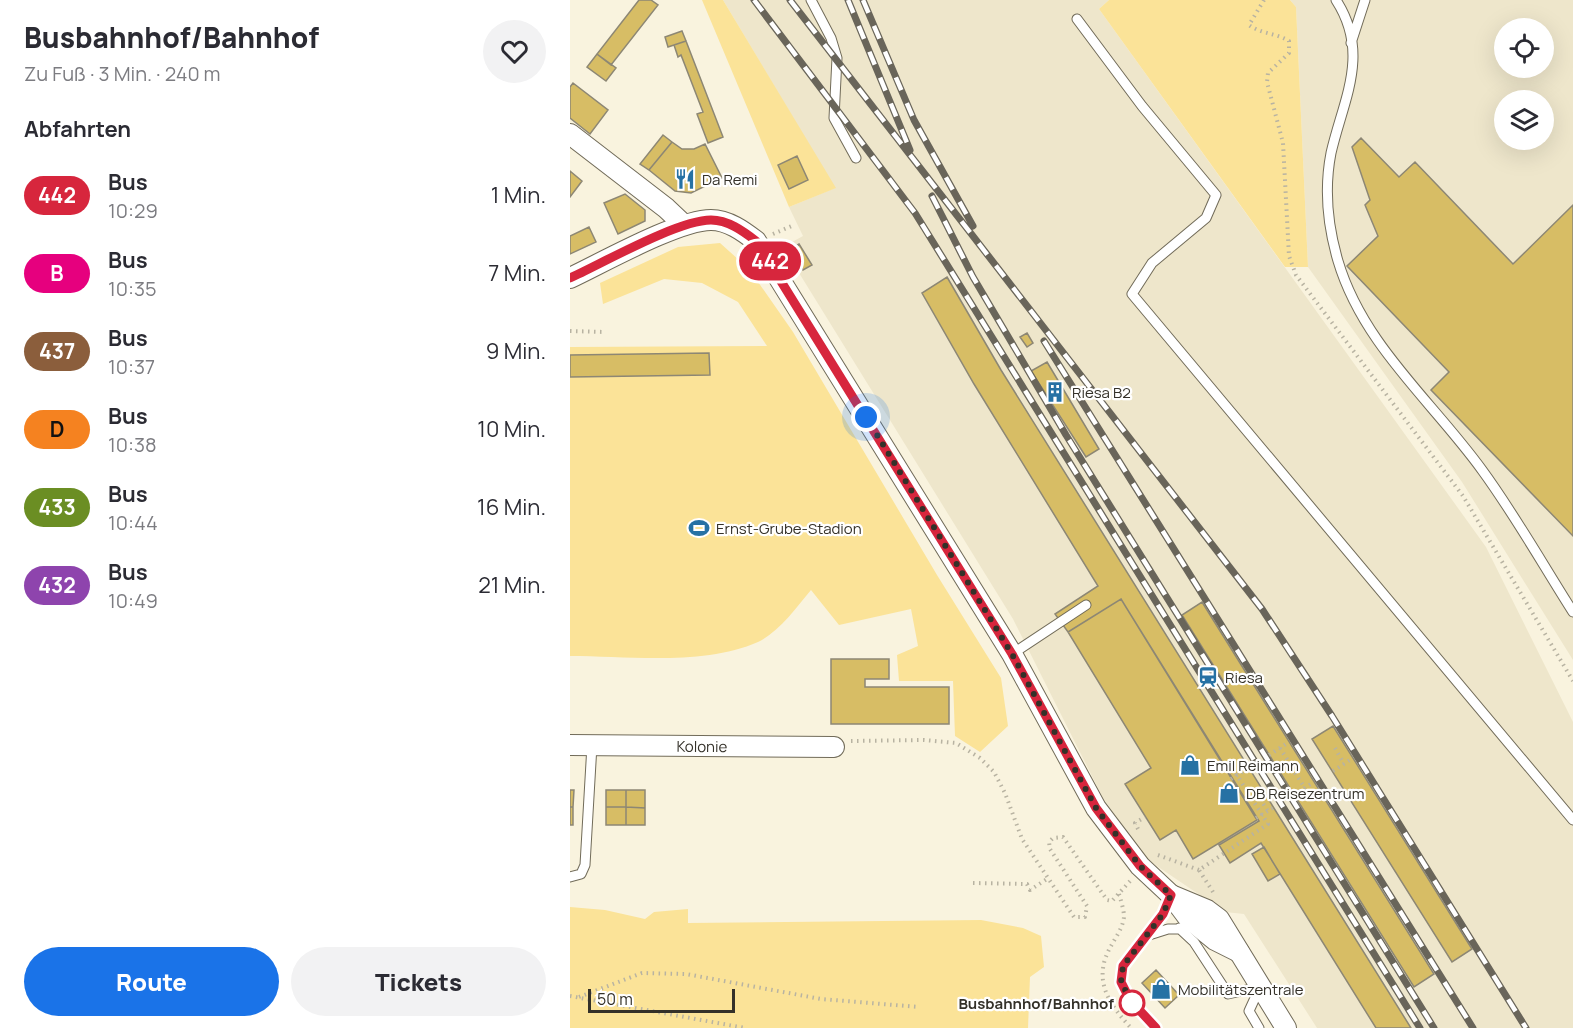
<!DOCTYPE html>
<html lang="de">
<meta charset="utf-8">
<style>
:root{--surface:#fff;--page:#f2f2f3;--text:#2b2b33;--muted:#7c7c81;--accent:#1a73e8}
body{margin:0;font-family:Manrope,sans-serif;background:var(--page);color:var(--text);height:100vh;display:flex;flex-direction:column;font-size:22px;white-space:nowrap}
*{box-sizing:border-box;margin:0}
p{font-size:20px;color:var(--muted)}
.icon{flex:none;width:33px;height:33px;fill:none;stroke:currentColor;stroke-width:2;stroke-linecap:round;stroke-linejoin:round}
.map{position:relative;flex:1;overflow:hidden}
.sheet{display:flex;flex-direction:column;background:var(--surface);width:570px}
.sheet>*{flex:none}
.badge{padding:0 12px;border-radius:20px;font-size:21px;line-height:39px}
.tools{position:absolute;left:924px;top:18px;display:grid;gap:12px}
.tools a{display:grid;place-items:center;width:60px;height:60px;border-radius:50%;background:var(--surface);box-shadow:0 6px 24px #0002;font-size:30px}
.scale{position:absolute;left:18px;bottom:15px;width:147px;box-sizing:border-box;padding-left:6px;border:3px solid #343129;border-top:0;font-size:16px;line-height:21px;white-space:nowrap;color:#343129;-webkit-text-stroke:4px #fff;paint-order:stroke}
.you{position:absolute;width:30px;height:30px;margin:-15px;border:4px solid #fff;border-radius:50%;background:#1a73e8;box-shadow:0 0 0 9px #1a73e833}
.map>.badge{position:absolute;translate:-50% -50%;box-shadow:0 0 0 3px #fff}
h2{padding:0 24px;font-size:22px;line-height:54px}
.round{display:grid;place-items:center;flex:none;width:63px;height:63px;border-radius:32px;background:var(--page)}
.overview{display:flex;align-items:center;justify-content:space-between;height:102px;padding:0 24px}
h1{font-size:28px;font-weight:800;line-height:45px}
.button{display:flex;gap:12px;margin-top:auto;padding:12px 24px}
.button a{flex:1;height:69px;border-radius:36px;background:var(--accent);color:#fff;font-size:24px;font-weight:800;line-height:69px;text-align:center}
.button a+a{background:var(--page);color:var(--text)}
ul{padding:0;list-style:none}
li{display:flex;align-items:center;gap:18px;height:78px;padding:0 24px}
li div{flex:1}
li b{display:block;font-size:22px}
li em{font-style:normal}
li .badge{min-width:66px;font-weight:700;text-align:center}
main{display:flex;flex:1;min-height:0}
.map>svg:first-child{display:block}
.built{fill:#eee6cb;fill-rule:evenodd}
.green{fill:#fbe398}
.building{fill:#d7bd65;stroke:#8d8774;stroke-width:1.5}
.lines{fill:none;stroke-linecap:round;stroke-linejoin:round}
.service-casing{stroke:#716b59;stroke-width:11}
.minor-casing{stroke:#716b59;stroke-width:22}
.path{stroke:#b8b3a2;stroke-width:4;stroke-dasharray:1.5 4.5;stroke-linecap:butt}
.service{stroke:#fff;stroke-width:9}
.minor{stroke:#fff;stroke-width:20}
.rail-casing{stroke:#69655a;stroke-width:7}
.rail{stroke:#fff;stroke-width:4.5;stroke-dasharray:14;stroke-linecap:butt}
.line-casing{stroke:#fff;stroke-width:14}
.line{stroke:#d7263d;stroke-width:9}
.walk{stroke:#343129;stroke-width:6;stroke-dasharray:0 10.8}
.stop-dot{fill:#fff;stroke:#d7263d;stroke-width:3}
.labels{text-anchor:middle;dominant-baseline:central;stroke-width:4.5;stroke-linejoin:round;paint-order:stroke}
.poi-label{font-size:15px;fill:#343129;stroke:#fff;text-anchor:start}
.street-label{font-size:15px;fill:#343129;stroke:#fff}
.stop-label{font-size:15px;font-weight:bold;fill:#343129;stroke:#fff;text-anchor:end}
</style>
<main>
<section class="sheet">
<div class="overview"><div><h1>Busbahnhof/Bahnhof</h1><p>Zu Fuß · 3 Min. · 240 m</p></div><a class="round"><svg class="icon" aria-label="heart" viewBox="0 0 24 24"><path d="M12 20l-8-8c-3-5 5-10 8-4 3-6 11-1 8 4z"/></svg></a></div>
<h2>Abfahrten</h2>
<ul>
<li><span class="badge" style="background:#d7263d;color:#fff">442</span><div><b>Bus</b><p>10:29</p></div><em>1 Min.</em></li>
<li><span class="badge" style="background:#e6007e;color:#fff">B</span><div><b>Bus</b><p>10:35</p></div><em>7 Min.</em></li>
<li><span class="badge" style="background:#8b5e3c;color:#fff">437</span><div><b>Bus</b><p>10:37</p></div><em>9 Min.</em></li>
<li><span class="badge" style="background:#f58220;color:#111">D</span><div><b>Bus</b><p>10:38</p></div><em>10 Min.</em></li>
<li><span class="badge" style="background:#6b8e23;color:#fff">433</span><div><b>Bus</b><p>10:44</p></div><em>16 Min.</em></li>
<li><span class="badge" style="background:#8e44ad;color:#fff">432</span><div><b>Bus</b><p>10:49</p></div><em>21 Min.</em></li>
</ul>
<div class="button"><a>Route</a><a>Tickets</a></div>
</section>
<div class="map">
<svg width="1003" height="1028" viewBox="0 0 1003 1028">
<rect width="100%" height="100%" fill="#f9f3de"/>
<path class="built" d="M153,0H539L529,9L916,547L1003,722V1028H747L674,914L655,912L575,858L533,798L443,619L213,247L233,236L219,207L265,188Z
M720,0H1003V660L892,482L738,267L726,7ZM934,28H974V68H934ZM934,100H974V140H934Z"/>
<path class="green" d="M132,0H153L266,188L219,207Z
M539,0H720L726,7L738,267H715L529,9Z
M150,243L179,269L223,332L367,575L431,678L438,726L410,752L385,736L383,681H329L327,655L348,646L341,609L269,625L241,590C226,608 209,632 188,642C134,666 58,656 0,656V347L197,346L168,302L132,283L94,279L33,304L30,283L108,247Z
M0,907L35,910L75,919L84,912L118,909V923L411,920L453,928L471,936L474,967L460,977L458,1028H0Z"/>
<path class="building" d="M69,0H81L88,5L41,65L27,54Z
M112,31L116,41L98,47L95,37Z
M116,41L153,137L138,143L127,114L133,112L111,55L108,57L104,45Z
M27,54L46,68L36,81L17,67Z
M3,83L38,110L20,134L0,118V87Z
M93,135L102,142L79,170L70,164Z
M791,138L829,177L845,162L943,264L1003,205V536L861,390L879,372L777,266L808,236L795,205L800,200L782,147Z
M102,142L112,149H124L135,144L152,178L121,193L105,191L79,170Z
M227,156L238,180L219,189L208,165Z
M0,171L12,181L0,197Z
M55,194L75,210V221L48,234L34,203Z
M19,227L26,242L0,254V236Z
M229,244L242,265L233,270L220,249Z
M377,277L431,370L841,1028H806L691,843L660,863L649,845L689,821L551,599L498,632L485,614L528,586L404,384L352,293Z
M457,333L463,343L457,347L450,337Z
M139,353L140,375L0,377V355Z
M477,362L529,449L516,457L461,371Z
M551,599L687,820L623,859L606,830L590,840L555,784L581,768L498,632Z
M632,602L864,974L844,987L612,615Z
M261,659H319V679H295V687H379V724H261Z
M763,726L902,949L882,962L742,739Z
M0,790H4L3,807H0Z
M36,790H56V807H36Z
M56,790H75V808L56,807Z
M0,807H3V825H0Z
M36,807H56V825H36Z
M56,807L75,808V825H56Z
M694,847L710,874L698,881L682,854Z
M586,970L609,995L595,1008L572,983Z"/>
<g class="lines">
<g class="service-casing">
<path id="service" d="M241,0L261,38L267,58L264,118L286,158
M766,0C801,54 773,100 761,153C754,189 758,227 768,261C793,345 863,402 912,470C945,515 973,565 1003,612
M507,19L572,106L646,195L636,218L582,263L562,294L1003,820
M781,43L795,0
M442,654L516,605
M0,877L11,874L15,865L22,745
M609,928L624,942L658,994L690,987
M576,936L598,929H615
M586,1028L560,1000L551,982L553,966L593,914L601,896
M689,1028L679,1011L690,987"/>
</g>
<g class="minor-casing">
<g id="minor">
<path d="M0,134L96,208L114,225"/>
<path d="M0,278C32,263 108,220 141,220C158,220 173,231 186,241L442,654L526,808L570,866L601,895L619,919L645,940L669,952"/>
<path id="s1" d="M0,745L264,747"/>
<path d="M601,895L637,910L649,919L716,1028"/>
</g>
</g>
<path class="path" d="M694,0L679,25C691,34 706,33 719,41V53L698,73L697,82L713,143L719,256L726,275L893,496L1003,681
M203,234L224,225
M0,331L35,332
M281,741L354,740L386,743L410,758L424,772L435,793L452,839L504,917H515L517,906L480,849L479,842L483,838L493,837L537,900L542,901L561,880
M710,748L720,764
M765,748L774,764
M699,755L719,742
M654,767L660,764L677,791
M722,768L732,762
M763,771L783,758
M725,773L735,788
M661,779L681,766
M724,795L744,782
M690,799L698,811
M686,818L706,806
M568,829L565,823L575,817
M588,855L629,870
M403,883L457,884L460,890L477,879
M643,892L629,870L698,824L682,799
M549,894C551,901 554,910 554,917C553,927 546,937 541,946C522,979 538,1003 561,1028
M0,996L175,1028
M9,997L72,973L116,974L251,999L349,1007"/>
<use href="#service" class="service"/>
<use href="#minor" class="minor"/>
<g class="rail-casing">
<path id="rail" d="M184,0L345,213L850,1028
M220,0L692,609L762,716L956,1028
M278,0L340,150
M293,0L344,120L403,226
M362,196L403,277L496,435L864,1028
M474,341L903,1028"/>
</g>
<use href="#rail" class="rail"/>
</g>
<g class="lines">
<g class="line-casing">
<path id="line" d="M0,278C33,263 108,220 141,220C158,220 173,231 186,241L442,654L526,808L570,866L601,895L593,914L553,966L551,982L560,1000L586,1028"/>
</g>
<use href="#line" class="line"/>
<path class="walk" d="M296,417L442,654L526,808L570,866L601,895L593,914L553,966L551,982L562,1003"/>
</g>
<defs>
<g id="restaurant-bare" transform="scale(1.62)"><path d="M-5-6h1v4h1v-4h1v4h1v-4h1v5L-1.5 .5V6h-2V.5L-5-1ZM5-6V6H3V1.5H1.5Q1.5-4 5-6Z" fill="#2671a4" stroke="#fff" stroke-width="2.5" paint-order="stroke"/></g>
<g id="building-bare" transform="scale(1.62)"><path d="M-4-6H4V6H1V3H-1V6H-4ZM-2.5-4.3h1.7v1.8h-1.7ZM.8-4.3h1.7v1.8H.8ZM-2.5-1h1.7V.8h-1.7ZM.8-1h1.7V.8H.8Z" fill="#2671a4" stroke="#fff" stroke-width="2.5" paint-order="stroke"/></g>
<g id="stadium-bare" transform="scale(1.62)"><path d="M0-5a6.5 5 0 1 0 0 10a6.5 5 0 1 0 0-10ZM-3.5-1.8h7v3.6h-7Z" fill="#2671a4" stroke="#fff" stroke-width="2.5" paint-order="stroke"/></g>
<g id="station-bare" transform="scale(1.62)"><path d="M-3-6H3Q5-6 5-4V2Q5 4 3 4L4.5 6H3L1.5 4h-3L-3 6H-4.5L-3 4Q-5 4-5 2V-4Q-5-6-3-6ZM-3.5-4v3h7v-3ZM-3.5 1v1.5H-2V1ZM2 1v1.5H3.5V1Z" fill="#2671a4" stroke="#fff" stroke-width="2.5" paint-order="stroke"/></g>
<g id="shop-bare" transform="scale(1.62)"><path d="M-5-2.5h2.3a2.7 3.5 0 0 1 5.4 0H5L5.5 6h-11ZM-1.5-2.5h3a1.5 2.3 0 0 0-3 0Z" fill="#2671a4" stroke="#fff" stroke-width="2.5" paint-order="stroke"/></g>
</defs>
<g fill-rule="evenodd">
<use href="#restaurant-bare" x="115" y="179"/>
<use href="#building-bare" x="485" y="392"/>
<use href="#stadium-bare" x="129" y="528"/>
<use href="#station-bare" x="638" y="677"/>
<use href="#shop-bare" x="620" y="765"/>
<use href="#shop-bare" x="659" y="793"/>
<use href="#shop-bare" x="591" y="989"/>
</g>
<circle class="stop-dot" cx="562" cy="1003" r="12"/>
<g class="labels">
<g class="poi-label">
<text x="132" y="179">Da Remi</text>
<text x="502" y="392">Riesa B2</text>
<text x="146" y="528">Ernst-Grube-Stadion</text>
<text x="655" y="677">Riesa</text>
<text x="637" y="765">Emil Reimann</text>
<text x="676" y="793">DB Reisezentrum</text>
<text x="608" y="989">Mobilitätszentrale</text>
</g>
<g class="street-label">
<text stroke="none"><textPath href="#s1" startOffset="132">Kolonie</textPath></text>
</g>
<g class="stop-label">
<text x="544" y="1003">Busbahnhof/Bahnhof</text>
</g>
</g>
</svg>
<div class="tools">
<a><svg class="icon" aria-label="locate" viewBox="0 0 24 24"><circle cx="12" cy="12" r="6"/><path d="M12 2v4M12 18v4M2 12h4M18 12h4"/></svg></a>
<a><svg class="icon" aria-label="layers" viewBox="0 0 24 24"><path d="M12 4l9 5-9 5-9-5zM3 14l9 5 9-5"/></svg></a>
</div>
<div class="scale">50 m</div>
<div class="you" style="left:296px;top:417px"></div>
<b class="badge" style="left:200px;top:261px;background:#d7263d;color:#fff">442</b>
</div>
</main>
